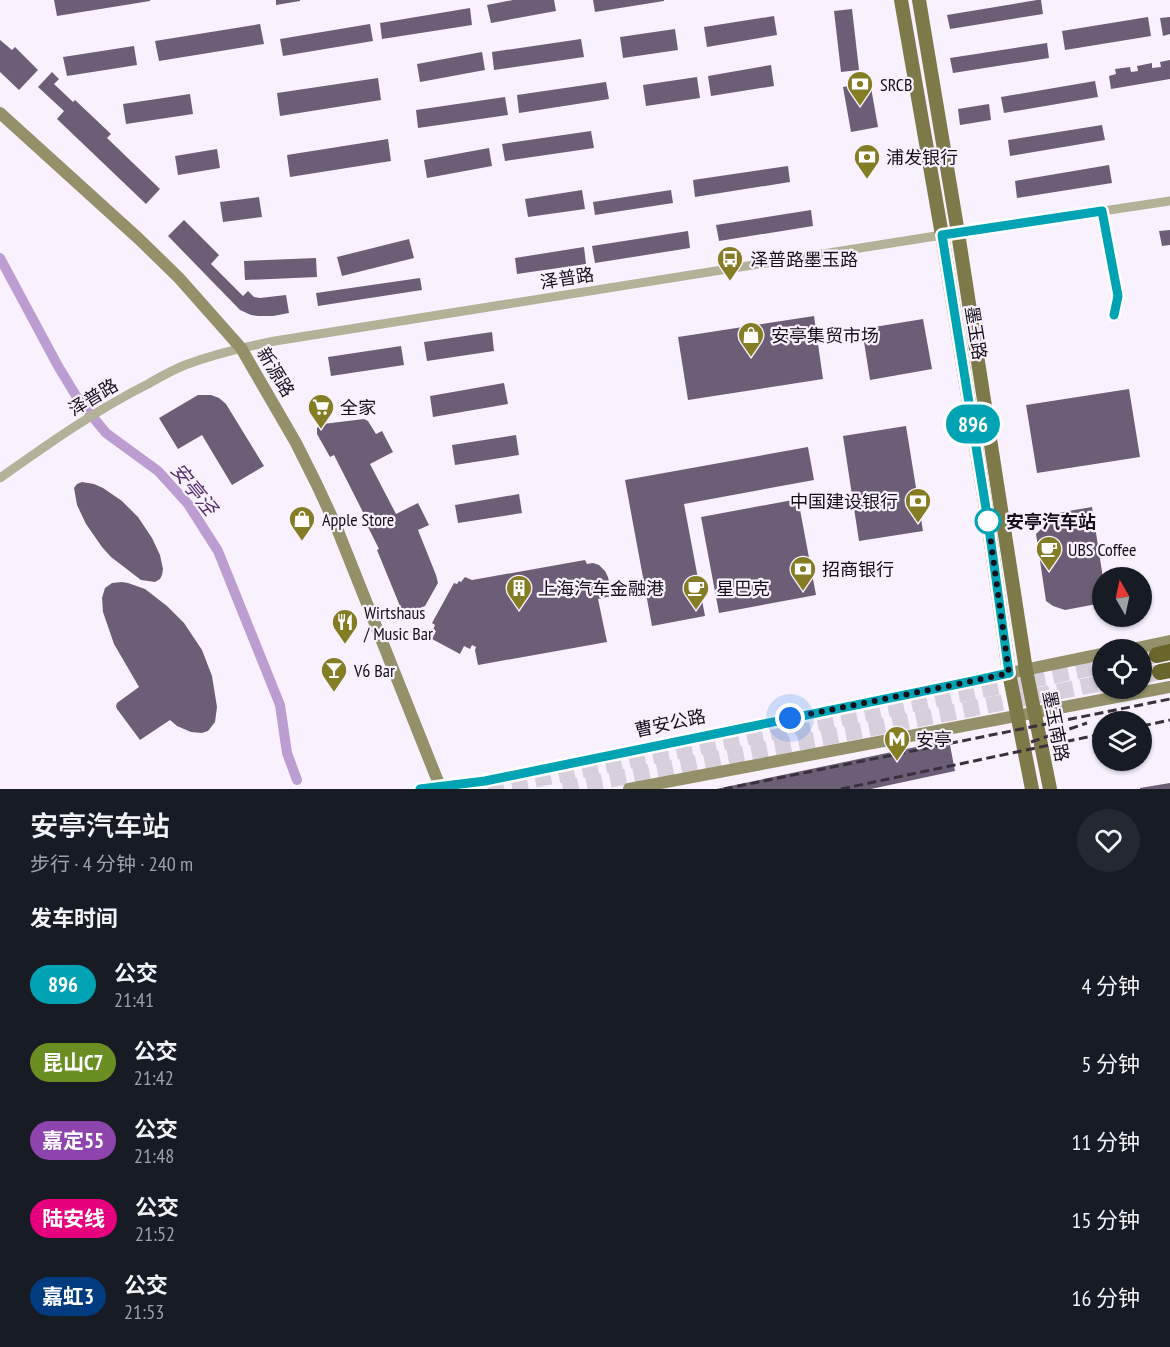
<!DOCTYPE html>
<html lang="zh">
<meta charset="utf-8">
<style>
:root{--surface:#171b24;--page:#242831;--text:#f1f3f6;--muted:#9ea1a6}
body{margin:0;font-family:"PT Sans Narrow","Noto Sans SC",sans-serif;background:var(--page);color:var(--text);height:100vh;display:flex;flex-direction:column;font-size:22px;white-space:nowrap}
*{box-sizing:border-box;margin:0}
p{font-size:20px;color:var(--muted)}
.icon{flex:none;width:33px;height:33px;fill:none;stroke:currentColor;stroke-width:2;stroke-linecap:round;stroke-linejoin:round}
.map{position:relative;height:789px;overflow:hidden}
.panel{display:flex;flex-direction:column;background:var(--surface);flex:1}
.panel>*{flex:none}
.badge{padding:0 12px;border-radius:20px;font-size:21px;line-height:39px}
.needle{width:39px;rotate:351deg}
.tools{position:absolute;left:1092px;top:567px;display:grid;gap:12px}
.tools a{display:grid;place-items:center;width:60px;height:60px;border-radius:50%;background:var(--surface);box-shadow:0 2px 4px #0004;font-size:30px}
.you{position:absolute;width:30px;height:30px;margin:-15px;border:4px solid #fff;border-radius:50%;background:#1a73e8;box-shadow:0 0 0 9px #1a73e833}
.map>.badge{position:absolute;translate:-50% -50%;box-shadow:0 0 0 3px #fff}
h2{padding:0 30px;font-size:22px;line-height:54px}
.round{display:grid;place-items:center;flex:none;width:63px;height:63px;border-radius:32px;background:var(--page)}
.overview{display:flex;align-items:center;justify-content:space-between;height:102px;padding:0 30px}
h1{font-size:28px;font-weight:600;line-height:45px}
ul{padding:0;list-style:none}
li{display:flex;align-items:center;gap:18px;height:78px;padding:0 30px}
li div{flex:1}
li b{display:block;font-size:22px}
li em{font-style:normal}
li .badge{min-width:66px;font-weight:700;text-align:center}
.map>svg:first-child{display:block}
.lines{fill:none;stroke-linecap:round;stroke-linejoin:round}
.canal{stroke:#bc9dd1;stroke-width:10}
.building{fill:#6d5e77}
.highway-tunnel{stroke:#d7d0dc;stroke-width:16;stroke-dasharray:16 8;stroke-linecap:butt}
.street{stroke:#b3b298;stroke-width:9}
.secondary{stroke:#94916a;stroke-width:12}
.primary{stroke:#7d7949;stroke-width:14}
.highway{stroke:#6a652a;stroke-width:16}
.rail{stroke:#38323d;stroke-width:3;stroke-dasharray:9 4.5;stroke-linecap:butt}
.line-casing{stroke:#fff;stroke-width:14}
.line{stroke:#00a3b4;stroke-width:9}
.walk{stroke:#150f19;stroke-width:6;stroke-dasharray:0 10.8}
.stop-dot{fill:#fff;stroke:#00a3b4;stroke-width:3}
.labels{text-anchor:middle;dominant-baseline:central;stroke-width:4.5;stroke-linejoin:round;paint-order:stroke}
.poi-label{font-size:18px;fill:#150f19;stroke:#f9f2fe;text-anchor:start}
.street-label{font-size:18px;fill:#150f19;stroke:#f9f2fe}
.stop-label{font-size:18px;font-weight:bold;fill:#150f19;stroke:#f9f2fe;text-anchor:start}
.water-label{font-size:20px;font-style:italic;fill:#562f6e;stroke:#f9f2fe}
</style>
<div class="map">
<svg width="1170" height="789" viewBox="0 0 1170 789">
<rect width="100%" height="100%" fill="#f9f2fe"/>
<g class="lines">
<path class="canal" d="M0,258L58,366L78,399L106,433L158,471L188,504L218,551L280,705L287,753L297,780"/>
</g>
<path class="building" d="M54,0H150V1L57,16Z
M276,0H300V1L276,5Z
M513,0H554L556,11L491,23L487,5Z
M593,0H664V1L595,12Z
M1037,0H1041L1043,14L950,29L947,15Z
M470,8L472,25L382,39L380,23Z
M852,9L859,70L841,72L834,11Z
M774,16L777,35L707,47L704,27Z
M1148,17L1151,36L1065,50L1062,31Z
M1170,17V34L1163,36L1160,18Z
M260,24L264,44L159,61L155,41Z
M370,24L373,41L283,56L280,39Z
M675,29L678,50L623,58L620,37Z
M581,39L584,57L494,70L492,52Z
M0,40L12,50L15,47L38,70L19,90L0,72Z
M1047,43L1049,58L953,73L950,58Z
M134,46L137,65L67,76L63,57Z
M482,52L485,70L420,82L417,64Z
M1170,60V79L1111,89L1109,76L1116,74L1115,69L1130,67L1131,72L1138,71L1137,66L1152,63V68L1161,67L1160,62Z
M771,65L774,86L711,96L708,76Z
M52,72L59,79L54,84L73,102L75,100L111,134L107,138L160,189L146,204L57,119L64,111L38,87Z
M697,77L700,98L646,106L643,85Z
M378,78L381,100L280,116L277,93Z
M1095,81L1098,97L1004,113L1001,97Z
M606,82L609,99L519,113L517,95Z
M870,82L878,127L851,132L843,87Z
M190,94L193,114L126,124L123,104Z
M505,97L508,115L418,128L416,110Z
M989,104L991,120L960,125L958,109Z
M1102,125L1105,140L1010,156L1008,140Z
M591,131L594,148L505,161L502,144Z
M388,139L391,161L290,177L287,155Z
M489,148L492,166L427,178L424,160Z
M217,149L220,168L178,175L175,156Z
M1109,165L1112,183L1017,198L1015,181Z
M788,166L790,182L695,197L693,180Z
M582,190L585,209L528,217L525,199Z
M671,190L673,203L595,215L593,202Z
M259,197L262,217L223,222L220,202Z
M811,210L813,226L719,241L716,225Z
M184,220L219,255L211,264L243,296L248,291L254,297L260,298L286,295L289,313L273,316H258L251,315L240,310L168,236Z
M1170,230V245L1162,246L1159,231Z
M688,231L690,248L595,263L592,246Z
M409,239L414,258L342,276L337,257Z
M584,247L586,264L517,274L515,258Z
M316,258L317,277L245,280L244,261Z
M420,278L422,290L318,306L316,293Z
M814,316L823,379L688,400L678,337Z
M923,319L932,369L870,380L862,329Z
M492,332L494,351L427,361L424,342Z
M401,346L404,365L331,376L328,357Z
M504,383L508,404L433,417L430,396Z
M1129,389L1140,457L1037,473L1026,405Z
M198,395H211L219,398L226,404L264,466L232,485L202,435L178,449L159,418Z
M364,419L368,421L376,434L382,431L393,452L370,464L396,514L418,503L429,525L418,530L436,575L438,583L425,606L417,609L415,613L408,618L406,617L402,611L377,550L379,549L368,527L370,526L334,455L330,457L317,434V428L323,424Z
M906,426L923,531L859,541L843,436Z
M516,435L519,455L455,465L452,445Z
M808,447L814,480L684,504L705,616L652,626L625,480Z
M82,482L94,484L103,488L122,501L138,517L152,538L160,555L163,569L162,575L160,579L155,582L141,580L111,557L102,547L86,524L77,505L74,488L77,484Z
M519,494L522,513L458,523L455,505Z
M798,499L816,595L719,613L701,517Z
M1092,507L1103,578L1102,603L1065,610L1053,606L1046,601L1036,534L1057,513Z
M585,560L587,564L593,563L599,565L605,571L608,577L612,596L598,599L607,642L478,665L475,650L476,647L472,645L470,649L464,646L460,654L432,639L436,631L433,630L435,625L432,623L454,583L457,584L459,581L461,582L465,577L472,580Z
M122,582L128,583L145,589L167,606L184,623L202,650L212,676L217,707L215,722L208,731L202,733L191,732L177,726L170,720L140,740L117,709L116,706L117,703L139,687L114,644L103,612L102,598L105,588L112,583Z
M949,740L955,771L871,789H716Z
M1170,783V789H1140V788Z"/>
<g class="lines">
<path class="highway-tunnel" d="M1142,658L1157,655
M1142,676L1160,672
M488,789L1102,666
M563,789L1102,683"/>
<path class="street" d="M0,478C48,444 96,410 148,384C160,377 173,370 185,365C215,354 244,347 275,341L942,235L1170,201"/>
<path class="secondary" d="M0,113L139,239L179,278L241,348L296,443L317,485L336,526L441,789
M1127,650L1170,641
M420,789L485,781L1102,654
M629,789L1170,687"/>
<path class="primary" d="M901,0L942,235L988,521L1009,673L1032,789
M919,0L958,233L1026,670L1050,789"/>
<path class="highway" d="M1157,655L1170,652
M1160,672L1170,670"/>
<path class="rail" d="M1142,726L1170,720
M1031,742L1087,723
M724,789L1170,699
M841,789L1102,734"/>
</g>
<g class="lines">
<g class="line-casing">
<path id="line" d="M420,789L485,781L973,681L1009,673L988,521L942,235L1102,211L1118,296L1114,315"/>
</g>
<use href="#line" class="line"/>
<path class="walk" d="M790,718L973,681L1009,673L988,521"/>
</g>
<defs>
<g id="bank-pin" transform="scale(1.35)"><path d="M0 17L-7.5 6A9.5 9.5 0 1 1 7.5 6Z" fill="#857d24" stroke="#f9f2fe"/><path d="M-6-4H6V4H-6ZM0-2.3a2.3 2.3 0 1 0 0 4.6a2.3 2.3 0 1 0 0-4.6Z" fill="#fff"/></g>
<g id="bus-pin" transform="scale(1.35)"><path d="M0 17L-7.5 6A9.5 9.5 0 1 1 7.5 6Z" fill="#857d24" stroke="#f9f2fe"/><path d="M-5-6H5V4H4V6H2V4H-2V6H-4V4H-5ZM-3.5-4V0h7V-4ZM-3.5 1.2v1.5H-2V1.2ZM2 1.2v1.5H3.5V1.2Z" fill="#fff"/></g>
<g id="shop-pin" transform="scale(1.35)"><path d="M0 17L-7.5 6A9.5 9.5 0 1 1 7.5 6Z" fill="#857d24" stroke="#f9f2fe"/><path d="M-5-2.5h2.3a2.7 3.5 0 0 1 5.4 0H5L5.5 6h-11ZM-1.5-2.5h3a1.5 2.3 0 0 0-3 0Z" fill="#fff"/></g>
<g id="supermarket-pin" transform="scale(1.35)"><path d="M0 17L-7.5 6A9.5 9.5 0 1 1 7.5 6Z" fill="#857d24" stroke="#f9f2fe"/><path d="M-6-5.5h2.5l.6 2H6L4.5 2H-2.5L-4.4-4H-6ZM-1.5 3.2a1.3 1.3 0 1 0 .1 0ZM3 3.2a1.3 1.3 0 1 0 .1 0Z" fill="#fff"/></g>
<g id="cafe-pin" transform="scale(1.35)"><path d="M0 17L-7.5 6A9.5 9.5 0 1 1 7.5 6Z" fill="#857d24" stroke="#f9f2fe"/><path d="M-5.5-4.5H6V0H3Q3 3.5 0 3.5H-2.5Q-5.5 3.5-5.5 0ZM3-3.2v2h1.7v-2ZM-6 4.5H4V6H-6Z" fill="#fff"/></g>
<g id="building-pin" transform="scale(1.35)"><path d="M0 17L-7.5 6A9.5 9.5 0 1 1 7.5 6Z" fill="#857d24" stroke="#f9f2fe"/><path d="M-4-6H4V6H1V3H-1V6H-4ZM-2.5-4.3h1.7v1.8h-1.7ZM.8-4.3h1.7v1.8H.8ZM-2.5-1h1.7V.8h-1.7ZM.8-1h1.7V.8H.8Z" fill="#fff"/></g>
<g id="restaurant-pin" transform="scale(1.35)"><path d="M0 17L-7.5 6A9.5 9.5 0 1 1 7.5 6Z" fill="#857d24" stroke="#f9f2fe"/><path d="M-5-6h1v4h1v-4h1v4h1v-4h1v5L-1.5 .5V6h-2V.5L-5-1ZM5-6V6H3V1.5H1.5Q1.5-4 5-6Z" fill="#fff"/></g>
<g id="bar-pin" transform="scale(1.35)"><path d="M0 17L-7.5 6A9.5 9.5 0 1 1 7.5 6Z" fill="#857d24" stroke="#f9f2fe"/><path d="M-6-5H6L.8 .8V4.5H3.5V6h-7V4.5H-.8V.8Z" fill="#fff"/></g>
<g id="metro-pin" transform="scale(1.35)"><path d="M0 17L-7.5 6A9.5 9.5 0 1 1 7.5 6Z" fill="#857d24" stroke="#f9f2fe"/><path d="M-5.5 5V-5H-3L0 0L3-5H5.5V5H3V-.5L0 4L-3-.5V5Z" fill="#fff"/></g>
</defs>
<g fill-rule="evenodd">
<use href="#bank-pin" x="860" y="84"/>
<use href="#bank-pin" x="867" y="157"/>
<use href="#bus-pin" x="730" y="259"/>
<use href="#shop-pin" x="751" y="335"/>
<use href="#supermarket-pin" x="321" y="407"/>
<use href="#bank-pin" x="918" y="501"/>
<use href="#shop-pin" x="302" y="519"/>
<use href="#cafe-pin" x="1049" y="549"/>
<use href="#bank-pin" x="803" y="569"/>
<use href="#building-pin" x="519" y="588"/>
<use href="#cafe-pin" x="696" y="588"/>
<use href="#restaurant-pin" x="345" y="622"/>
<use href="#bar-pin" x="334" y="670"/>
<use href="#metro-pin" x="897" y="739"/>
</g>
<circle class="stop-dot" cx="988" cy="521" r="12"/>
<g class="labels">
<g class="poi-label">
<text x="880" y="84">SRCB</text>
<text x="886" y="157">浦发银行</text>
<text x="750" y="259">泽普路墨玉路</text>
<text x="771" y="335">安亭集贸市场</text>
<text x="340" y="407">全家</text>
<text x="898" y="501" text-anchor="end">中国建设银行</text>
<text x="322" y="519">Apple Store</text>
<text x="1068" y="549">UBS Coffee</text>
<text x="822" y="569">招商银行</text>
<text x="538" y="588">上海汽车金融港</text>
<text x="716" y="588">星巴克</text>
<text x="364" y="612">Wirtshaus<tspan x="364" dy="21">/ Music Bar</tspan></text>
<text x="354" y="670">V6 Bar</text>
<text x="916" y="739">安亭</text>
</g>
<g class="street-label">
<text transform="translate(567 278) rotate(-9)">泽普路</text>
<text transform="translate(976 333) rotate(81)">墨玉路</text>
<text transform="translate(276 372) rotate(59)">新源路</text>
<text transform="translate(93 397) rotate(-31)">泽普路</text>
<text transform="translate(670 723) rotate(-12)">曹安公路</text>
<text transform="translate(1056 726) rotate(79)">墨玉南路</text>
</g>
<g class="stop-label">
<text x="1006" y="521">安亭汽车站</text>
</g>
<g class="water-label">
<text transform="translate(194 489) rotate(51)">安亭泾</text>
</g>
</g>
</svg>
<div class="tools">
<a><svg class="needle" viewBox="-14 -14 28 28"><path d="M0-13l5 13h-10z" fill="#e53935"/><path d="M0 13l5-13h-10z" fill="#9ea1a6"/></svg></a>
<a><svg class="icon" aria-label="locate" viewBox="0 0 24 24"><circle cx="12" cy="12" r="6"/><path d="M12 2v4M12 18v4M2 12h4M18 12h4"/></svg></a>
<a><svg class="icon" aria-label="layers" viewBox="0 0 24 24"><path d="M12 4l9 5-9 5-9-5zM3 14l9 5 9-5"/></svg></a>
</div>
<div class="you" style="left:790px;top:718px"></div>
<b class="badge" style="left:973px;top:424px;background:#00a3b4;color:#fff">896</b>
</div>
<section class="panel">
<div class="overview"><div><h1>安亭汽车站</h1><p>步行 · 4 分钟 · 240 m</p></div><a class="round"><svg class="icon" aria-label="heart" viewBox="0 0 24 24"><path d="M12 20l-8-8c-3-5 5-10 8-4 3-6 11-1 8 4z"/></svg></a></div>
<h2>发车时间</h2>
<ul>
<li><span class="badge" style="background:#00a3b4;color:#fff">896</span><div><b>公交</b><p>21:41</p></div><em>4 分钟</em></li>
<li><span class="badge" style="background:#6b8e23;color:#fff">昆山C7</span><div><b>公交</b><p>21:42</p></div><em>5 分钟</em></li>
<li><span class="badge" style="background:#8e44ad;color:#fff">嘉定55</span><div><b>公交</b><p>21:48</p></div><em>11 分钟</em></li>
<li><span class="badge" style="background:#e6007e;color:#fff">陆安线</span><div><b>公交</b><p>21:52</p></div><em>15 分钟</em></li>
<li><span class="badge" style="background:#003b80;color:#fff">嘉虹3</span><div><b>公交</b><p>21:53</p></div><em>16 分钟</em></li>
</ul>
</section>
